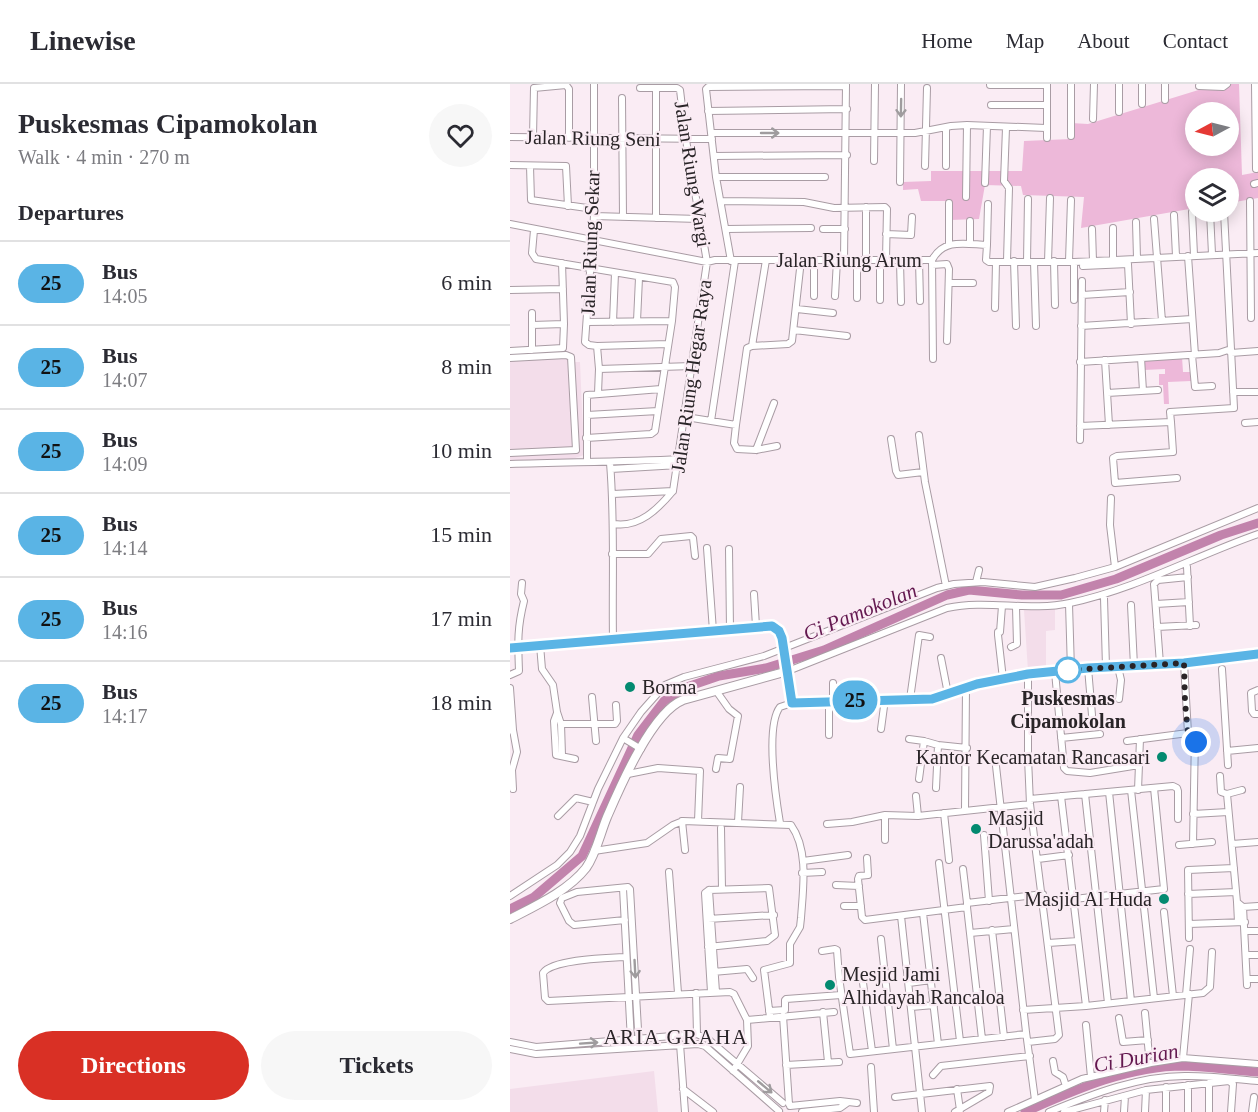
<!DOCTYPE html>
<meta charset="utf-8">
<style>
:root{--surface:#fff;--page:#f7f7f7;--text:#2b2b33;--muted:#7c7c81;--line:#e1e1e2;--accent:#d93025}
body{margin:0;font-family:Georgia,serif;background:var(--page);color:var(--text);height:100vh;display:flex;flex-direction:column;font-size:22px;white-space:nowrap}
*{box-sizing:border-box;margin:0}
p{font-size:20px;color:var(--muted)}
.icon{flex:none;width:33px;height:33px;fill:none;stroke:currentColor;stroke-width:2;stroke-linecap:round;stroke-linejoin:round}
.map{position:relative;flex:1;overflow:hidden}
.panel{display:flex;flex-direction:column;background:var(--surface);width:510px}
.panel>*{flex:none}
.badge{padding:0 12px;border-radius:20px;font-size:21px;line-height:39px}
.needle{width:39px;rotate:263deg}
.fabs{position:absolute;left:675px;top:18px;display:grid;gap:12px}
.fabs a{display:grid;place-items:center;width:54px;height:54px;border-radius:50%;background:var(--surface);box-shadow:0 3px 15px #0003;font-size:30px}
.you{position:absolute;width:30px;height:30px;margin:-15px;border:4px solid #fff;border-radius:50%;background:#1a73e8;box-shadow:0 0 0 9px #1a73e833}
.map>.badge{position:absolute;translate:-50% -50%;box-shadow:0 0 0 3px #fff}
h2{padding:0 18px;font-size:22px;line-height:54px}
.round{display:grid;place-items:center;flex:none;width:63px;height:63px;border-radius:32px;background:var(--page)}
.headline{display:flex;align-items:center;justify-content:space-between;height:102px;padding:0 18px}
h1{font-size:28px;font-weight:700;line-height:45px}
.button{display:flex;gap:12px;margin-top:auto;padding:12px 18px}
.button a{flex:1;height:69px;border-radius:36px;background:var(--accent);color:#fff;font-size:24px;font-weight:700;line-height:69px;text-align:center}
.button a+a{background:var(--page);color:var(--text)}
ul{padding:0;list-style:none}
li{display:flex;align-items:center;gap:18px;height:84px;padding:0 18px;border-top:2px solid var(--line)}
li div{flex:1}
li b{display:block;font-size:22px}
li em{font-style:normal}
li .badge{min-width:66px;font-weight:700;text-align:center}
header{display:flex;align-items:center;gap:36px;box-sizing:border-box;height:84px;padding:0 30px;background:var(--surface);border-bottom:2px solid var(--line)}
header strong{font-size:28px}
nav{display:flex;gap:33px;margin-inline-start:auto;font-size:21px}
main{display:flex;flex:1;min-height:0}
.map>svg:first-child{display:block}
.built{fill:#f3ddea}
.green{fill:#edb8d9;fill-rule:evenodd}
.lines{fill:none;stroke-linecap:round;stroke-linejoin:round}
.river{stroke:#c283ac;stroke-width:9}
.street-casing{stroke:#a99ca4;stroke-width:8}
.secondary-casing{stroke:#a99ca4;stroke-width:10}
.street{stroke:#fff;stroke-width:6}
.secondary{stroke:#fff;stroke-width:8}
.oneway{stroke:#9f9c9e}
.line-casing{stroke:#fff;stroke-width:14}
.line{stroke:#5ab4e5;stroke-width:9}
.walk{stroke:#292427;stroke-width:6;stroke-dasharray:0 10.8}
.stop-dot{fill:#fff;stroke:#5ab4e5;stroke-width:3}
.poi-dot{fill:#038a70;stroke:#faecf4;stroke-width:2}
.labels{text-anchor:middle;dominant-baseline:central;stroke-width:4.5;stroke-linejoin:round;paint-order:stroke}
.street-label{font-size:20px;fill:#292427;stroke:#faecf4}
.poi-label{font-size:20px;fill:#292427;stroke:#faecf4;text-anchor:start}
.stop-label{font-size:20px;font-weight:bold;fill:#292427;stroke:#faecf4}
.water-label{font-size:21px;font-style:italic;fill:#63184f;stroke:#faecf4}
.neighbourhood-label{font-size:21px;letter-spacing:1.5px;fill:#292427;stroke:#faecf4}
</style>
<header>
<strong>Linewise</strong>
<nav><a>Home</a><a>Map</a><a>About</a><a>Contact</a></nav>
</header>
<main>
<section class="panel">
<div class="headline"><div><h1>Puskesmas Cipamokolan</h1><p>Walk · 4 min · 270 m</p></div><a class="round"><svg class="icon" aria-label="heart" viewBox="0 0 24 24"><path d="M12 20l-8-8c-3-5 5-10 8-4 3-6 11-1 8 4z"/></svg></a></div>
<h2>Departures</h2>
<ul>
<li><span class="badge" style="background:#5ab4e5;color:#111">25</span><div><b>Bus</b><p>14:05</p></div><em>6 min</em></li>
<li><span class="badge" style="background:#5ab4e5;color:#111">25</span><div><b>Bus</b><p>14:07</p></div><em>8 min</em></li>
<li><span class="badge" style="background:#5ab4e5;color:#111">25</span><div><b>Bus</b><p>14:09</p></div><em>10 min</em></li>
<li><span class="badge" style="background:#5ab4e5;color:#111">25</span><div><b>Bus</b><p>14:14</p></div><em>15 min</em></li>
<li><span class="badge" style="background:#5ab4e5;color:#111">25</span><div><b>Bus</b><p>14:16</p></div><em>17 min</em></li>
<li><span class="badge" style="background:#5ab4e5;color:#111">25</span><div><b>Bus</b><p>14:17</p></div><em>18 min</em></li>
</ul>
<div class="button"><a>Directions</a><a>Tickets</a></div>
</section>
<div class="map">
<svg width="748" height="1028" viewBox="0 0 748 1028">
<rect width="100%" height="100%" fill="#faecf4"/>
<path class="built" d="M55,268L61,271L64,278H70L74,371L62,375L0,377V270Z
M545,525V546L536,547V585L518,587L514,526Z
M144,987L148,1028H0V1005Z"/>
<path class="green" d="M708,0H729L732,91L748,88V114L719,119L718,94H686L685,124L571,144L574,113L513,111L511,102L475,101L469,135L440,136V117H411L408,105L393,106V98L421,97V87H512L514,57L561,55V39L578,40ZM686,28H718V62H686Z
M672,273L673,288H681V297L658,298L659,320H654L653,301H649V290H655V285L634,286L633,276Z"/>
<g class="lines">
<path class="river" d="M0,825L24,813L72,772L128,651L154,617L174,604L209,592L256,584L314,566L437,511L459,506L512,511H551L606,495L711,451L748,439
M515,1028C565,1006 618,982 674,982C699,983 724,986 748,988"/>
<g class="street-casing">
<path id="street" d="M84,0V132L75,258L79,261L87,262L89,285L88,309
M745,0L746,85
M480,1H537
M689,2L713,3L717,0
M146,4V134
M112,14L113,133
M655,16V0
M632,20V0
M481,21H537
M198,27L337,25
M609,28V0
M583,35L584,0
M496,44L494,97L499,104L497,177
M202,49H405L441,42L457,41L536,44
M561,52V0
M0,53L202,55
M23,53L24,4L56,1L59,5V54
M537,54V0
M204,72L337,71
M364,77L365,0
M0,81L56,82L58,122
M20,82L21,116L84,125
M415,82L417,4
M436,82V43
M206,93H315
M390,98L391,0
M475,99L477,42
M744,100L748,99
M456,113L457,41
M211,117L294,118L324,124L375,123L377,125L376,176
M740,117L741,234
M439,119V160
M356,123V176
M682,128L684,171
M700,128L702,170
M664,131L666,172
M84,132L189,135
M644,135L652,237
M460,137V160
M626,138L627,174
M0,140L197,178L205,176H422C434,154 455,160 477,161L476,176L479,178H564L748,169
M217,145L301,144
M313,145H335
M582,145L583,177
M24,146L22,169L26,175L163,198L165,203L162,237L145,347L141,350L76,354
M376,150L401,151L402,133
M477,161L478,120
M678,172L685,271
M603,175V144
M334,176L336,1
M347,176V214
M409,176L410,217
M422,176L423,275
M221,177L206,93L196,5L198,3L336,2
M390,177L391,218
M504,177L506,242
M544,177L545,221
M559,177L561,116
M517,178L518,115
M524,178L526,242
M538,178L540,114
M422,181L437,180L439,185L437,257
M573,182L618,180L621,240
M440,199H463
M0,206L53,205
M572,211L620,208
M304,212V176
M325,212L327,176
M370,216V176
M564,216V178
M485,224L486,178
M287,225L323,229
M22,229V266
M127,237L129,194
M77,238L162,237
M103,238L105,189
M22,241L54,240
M571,242L682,235
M284,246L337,252
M87,262L158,260
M242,262L256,176
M0,267L53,264L54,240L52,179
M721,269L748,267
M682,271L685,303L702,302
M0,274L56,271L61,273L66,366L0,369
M631,274L633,307
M595,276L599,341
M570,278L709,269L718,266L721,269
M89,285L182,282
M723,308H748
M597,309L648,306
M77,331L148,327
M176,333L226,341L224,359L227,365L246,366L267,362
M201,337L225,177
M661,338L663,368L607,372L603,374L605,399L667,394
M735,339L748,338
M226,341L237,264L242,262L278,260L282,257L291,176
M570,342L661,338L660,328L724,324L714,128
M409,351L415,398L436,502
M381,355L386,387L388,391L413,388
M570,356L572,197
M246,366L264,319
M77,377V311L151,305
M100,379C105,438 102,497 103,556
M0,380C57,378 113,378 170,375
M101,385L169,381
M103,410L163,407
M601,414L600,441L605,483
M104,440C129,444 148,425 163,407L197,178L176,56L170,6L167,4H130
M197,464L203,547
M219,465L220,545
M102,470H138L151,455L181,452L183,454L185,472
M677,483L680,542
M466,498L469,486
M244,510L246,542
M594,514L596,583
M559,520L561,586
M646,520L679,518
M621,521L624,582
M492,522L490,548H488V551L493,595
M647,543L686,541
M30,561L32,585L43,601L47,628L51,640L52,671
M501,563L507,560L506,523
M431,574L438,610
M674,579L678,649
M650,580L644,500L648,496L678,493
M608,583L611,596L609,615
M578,584L582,631
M712,585L718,681
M278,587L437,524C477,515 519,528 560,519C626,505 685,472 748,450
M545,588L554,684L557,687L580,689L629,681
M0,591L9,587C8,559 7,545 14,517L11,510L12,499
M323,599V616
M0,604L3,646L2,647
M748,606L741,609L742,627L744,630H748
M82,613L86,657
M400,615L409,551L420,553
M47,629L44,637L46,671L65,675
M51,640H105L107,637L106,621
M371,645L375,615
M319,651V617
M113,654L131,665
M551,654L590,650
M399,655L414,657
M617,657L678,649L685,652L683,760
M717,667L748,664
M486,682L516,948L525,1016
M206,685L208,674L220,675L228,632L219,625L207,608
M118,690L148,684L190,687L188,737
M710,692L711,708L717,710
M409,695L414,657L428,661L457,664
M426,704L428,661
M3,705L2,686L7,668L3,646
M621,706L644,914
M628,706L630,655
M732,706L717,710L727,818L733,823L737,901
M599,708L621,917
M575,710L598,919
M406,712L408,732
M551,712L576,922
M520,715L663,702L667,704L668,707V735
M455,726L456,603
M434,729L439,776
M683,730L718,728
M375,731V756
M48,732L66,714L83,718
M172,737L175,766
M228,738L230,703
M270,739C266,715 255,642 270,623L282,619
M317,740L342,738L375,731L408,732L520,720
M211,744L212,805
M474,751L479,817
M722,760L748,758
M669,761L702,758
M84,767L137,759L163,741L173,737L281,741C299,766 293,805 291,834L290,843L280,860V879L254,886L260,933
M357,774L358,791L349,792L348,795L352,833L355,836L457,823V819L533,810
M528,775L559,771
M293,777L338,771
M429,779L450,957
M453,785L457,819
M159,788L168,909
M292,789L312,788
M326,801L349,802
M113,804L121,957
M199,806L195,809L201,908
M199,806L206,908
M678,810L726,808
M0,812L47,781L60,768L70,752L88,705L113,654L131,628L155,601L174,593L254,572L427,504L444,500L473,498L525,503L565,494L605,483L748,424
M564,815L654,805L644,704
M727,818L728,838
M334,822H351
M457,823L472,955
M733,823L748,822
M654,828L663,912
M413,829L428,960
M391,832L412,1028
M198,835L264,831
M115,836L64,841L59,837L50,819L52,814L67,808L118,803L120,805L129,963
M679,840L735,838
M482,846L494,953
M735,847H748
M460,849L504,845
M679,854L678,786L724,784
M371,855L383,965
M538,859L568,857
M198,863L257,857L265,851L259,804L199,806
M312,867L325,865L327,866L329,893L340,970L516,950
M736,871H748
M116,873C98,874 43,875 33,889L35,914L38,917L220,908L224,910L237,936L238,962L223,987
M203,888L237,885L243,894
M352,891L362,967
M737,895H748
M399,899L421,896
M186,909L187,950
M676,911L680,865
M401,923L424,921
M513,926L576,922L693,909L700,903L702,868
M259,927L275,926V916L276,915L331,911
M313,928L318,978
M635,929L639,971
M273,932L279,1020
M609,934L613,958L638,956
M237,936L324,928
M576,941L581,993
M0,958L26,963L187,950L198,955L273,1019
M518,958L545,955L549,951L520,720L518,674V590
M170,960L175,1028
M0,965L26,970L188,960L195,962L269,1027
M673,974L679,910
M543,977L545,988L553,993L556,1002
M276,981L329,978
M361,983L364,1028
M423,991L431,982L520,972
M173,1005L203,1028
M447,1005L450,1026
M385,1013L480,1002L479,1008L445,1028
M280,1022L330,1017L347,1019
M292,1028L330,1024L337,1019
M498,1028L572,995L641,979L673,974L748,980
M539,1028C582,1010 631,991 678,992C701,992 725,995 748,997
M554,1028L636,1006L719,997L723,1000L721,1028
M594,1028L595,1016
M614,1028L615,1012
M635,1028L636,1006
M656,1028V1003
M678,1028V1001
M699,1028V999
M742,1028L744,1013"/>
</g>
<g class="secondary-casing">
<path id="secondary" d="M0,564L262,542L269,547L272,554L282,619L422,615L467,600L529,589L674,579L748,570
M0,835C25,822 58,807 76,784C86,770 90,750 97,733C110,703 142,628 173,616L278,587"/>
</g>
<use href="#street" class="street"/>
<use href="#secondary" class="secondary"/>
</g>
<defs><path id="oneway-shaft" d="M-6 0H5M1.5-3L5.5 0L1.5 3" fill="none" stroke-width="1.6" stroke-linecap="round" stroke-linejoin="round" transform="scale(1.5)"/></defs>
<g class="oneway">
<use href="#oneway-shaft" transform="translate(391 24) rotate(91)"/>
<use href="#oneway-shaft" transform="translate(260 49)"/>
<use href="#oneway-shaft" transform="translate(125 885) rotate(87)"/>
<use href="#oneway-shaft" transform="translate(79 959) rotate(-4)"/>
<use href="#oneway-shaft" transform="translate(255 1003) rotate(40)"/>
</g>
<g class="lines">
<g class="line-casing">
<path id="line" d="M0,564L262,542L269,547L272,554L282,619L422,615L467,600L518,590L578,584L674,579L748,570"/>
</g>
<use href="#line" class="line"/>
<path class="walk" d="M558,586L674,579L675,618L678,649L683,650L686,658"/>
</g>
<circle class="stop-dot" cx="558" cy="586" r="12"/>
<g class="poi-dot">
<circle cx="120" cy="603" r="6"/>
<circle cx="652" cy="673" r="6"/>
<circle cx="466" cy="745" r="6"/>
<circle cx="654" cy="815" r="6"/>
<circle cx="320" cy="901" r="6"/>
</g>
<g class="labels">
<g class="street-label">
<text transform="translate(83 54) rotate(1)">Jalan Riung Seni</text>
<text transform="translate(183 90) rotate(81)">Jalan Riung Wargi</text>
<text transform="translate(80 159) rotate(-88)">Jalan Riung Sekar</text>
<text x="339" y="176">Jalan Riung Arum</text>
<text transform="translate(181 292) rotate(-82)">Jalan Riung Hegar Raya</text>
</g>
<g class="poi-label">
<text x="132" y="603">Borma</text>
<text x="640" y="673" text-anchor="end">Kantor Kecamatan Rancasari</text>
<text x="478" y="734">Masjid<tspan x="478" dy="23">Darussa'adah</tspan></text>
<text x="642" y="815" text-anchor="end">Masjid Al Huda</text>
<text x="332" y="890">Mesjid Jami<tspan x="332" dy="23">Alhidayah Rancaloa</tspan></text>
</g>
<g class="stop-label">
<text x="558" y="614">Puskesmas<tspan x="558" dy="23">Cipamokolan</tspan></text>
</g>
<g class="water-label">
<text transform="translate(350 528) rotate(-22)">Ci Pamokolan</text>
<text transform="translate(626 974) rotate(-10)">Ci Durian</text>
</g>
<g class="neighbourhood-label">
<text x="166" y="953">ARIA GRAHA</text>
</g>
</g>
</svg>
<div class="fabs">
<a><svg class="needle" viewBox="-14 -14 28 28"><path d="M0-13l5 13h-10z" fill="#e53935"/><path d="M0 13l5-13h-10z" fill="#7c7c81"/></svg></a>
<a><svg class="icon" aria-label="layers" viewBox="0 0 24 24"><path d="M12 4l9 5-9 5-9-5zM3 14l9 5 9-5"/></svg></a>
</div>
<div class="you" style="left:686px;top:658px"></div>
<b class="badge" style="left:345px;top:616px;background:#5ab4e5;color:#111">25</b>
</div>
</main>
